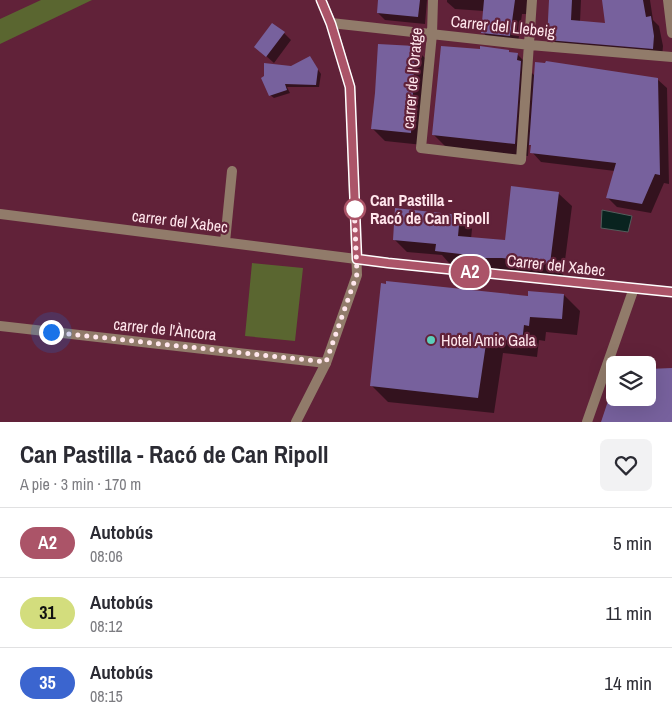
<!DOCTYPE html>
<html lang="es">
<meta charset="utf-8">
<style>
:root{--surface:#fff;--page:#f2f2f3;--text:#2b2b33;--muted:#7c7c81;--line:#e1e1e2}
body{margin:0;font-family:"Archivo Narrow",sans-serif;background:var(--page);color:var(--text);height:100vh;display:flex;flex-direction:column;font-size:19px;white-space:nowrap}
*{box-sizing:border-box;margin:0}
p{font-size:16px;color:var(--muted)}
.icon{flex:none;width:28px;height:28px;fill:none;stroke:currentColor;stroke-width:2;stroke-linecap:round;stroke-linejoin:round}
.map{position:relative;height:422px;overflow:hidden}
.sheet{display:flex;flex-direction:column;background:var(--surface);flex:1}
.sheet>*{flex:none}
.badge{padding:0 10px;border-radius:16px;font-size:18px;line-height:32px}
.buttons{position:absolute;left:606px;top:356px;display:grid;gap:10px}
.buttons a{display:grid;place-items:center;width:50px;height:50px;border-radius:8px;background:var(--surface);box-shadow:0 5px 20px #0002;font-size:25px}
.you{position:absolute;width:25px;height:25px;margin:-12px;border:4px solid #fff;border-radius:50%;background:#1a73e8;box-shadow:0 0 0 8px #1a73e833}
.map>.badge{position:absolute;translate:-50% -50%;box-shadow:0 0 0 2px #fff}
.round{display:grid;place-items:center;flex:none;width:52px;height:52px;border-radius:8px;background:var(--page)}
.headline{display:flex;align-items:center;justify-content:space-between;height:85px;padding:0 20px}
h1{font-size:24px;font-weight:700;line-height:38px}
ul{padding:0;list-style:none}
li{display:flex;align-items:center;gap:15px;height:70px;padding:0 20px;border-top:1px solid var(--line)}
li div{flex:1}
li b{display:block;font-size:19px}
li em{font-style:normal}
li .badge{min-width:55px;font-weight:700;text-align:center}
.map>svg:first-child{display:block}
.green{fill:#5a6630}
.water{fill:#09231f;stroke:#535e5c}
.shadow{fill:#0007}
.building{fill:#77619d}
.lines{fill:none;stroke-linecap:round;stroke-linejoin:round}
.minor{stroke:#917b6a;stroke-width:10}
.tertiary{stroke:#917b6a;stroke-width:10}
.line-casing{stroke:#fff;stroke-width:11}
.line{stroke:#ab5468;stroke-width:8}
.walk{stroke:#ffe6ec;stroke-width:5;stroke-dasharray:0 9}
.stop-dot{fill:#fff;stroke:#ab5468;stroke-width:2.5}
.poi-dot{fill:#5cceba;stroke:#612239;stroke-width:2}
.labels{text-anchor:middle;dominant-baseline:central;stroke-width:4.5;stroke-linejoin:round;paint-order:stroke}
.street-label{font-size:16px;fill:#ffe6ec;stroke:#612239}
.stop-label{font-size:16px;font-weight:bold;fill:#ffe6ec;stroke:#612239;text-anchor:start}
.poi-label{font-size:16px;fill:#ffe6ec;stroke:#612239;text-anchor:start}
</style>
<div class="map">
<svg width="672" height="422" viewBox="0 0 672 422">
<rect width="100%" height="100%" fill="#612239"/>
<path class="green" d="M41,0H92L0,44V19Z
M252,263L303,268L295,341L245,336Z"/>
<path class="water" d="M602,210L632,216L628,232L601,228Z"/>
<path class="shadow" d="M379,0H427L425,24L385,20L378,13Z
M447,0H528L527,14H522L518,43L490,40L483,32L484,11L455,9L447,2Z
M550,0H581L580,22L607,24L604,0H650L653,20L659,26L663,46L662,57L557,48L548,39Z
M284,33L291,40L274,63L256,47Z
M414,47L426,59L423,145L385,141L372,128Z
M508,51L511,54H517L530,67V71L535,76L657,79L667,88L669,184L664,183L651,213L617,207L608,198L615,171L541,162L532,152V147L529,143L528,156L447,148L434,135Z
M310,58L321,74L319,87H287L290,93L274,98L270,95L291,67Z
M512,187L559,194L572,206L563,276L516,270H483L478,266L449,263L442,255L407,252L394,239L460,216L472,229L471,239L506,241Z
M564,295L580,311L577,335L546,332L545,341L539,340L537,357L503,353L494,413L388,402L372,386L529,297Z
M672,369V422H602L615,384V398H648V370Z"/>
<path class="building" d="M378,0H420L418,17L377,13Z
M484,0H515L510,36L481,33Z
M549,0H572L571,20L605,23L602,0H643L646,17L651,16L654,36L653,49L547,40Z
M272,23L285,32L266,57L254,47Z
M378,44L415,46L411,133L371,129L375,93Z
M441,46L480,49V46L509,50V52L518,53L517,60L521,61L515,144L432,135Z
M310,56L318,69L316,85L285,84L287,90L269,96L261,78L264,76V63L291,66Z
M546,61L658,78L660,175L655,174L642,204L606,198L616,163L530,153L531,145H529L535,62L545,63Z
M511,186L559,192L550,264L502,258H469V255L435,251L436,244L393,240L395,208L460,215L458,236L505,240Z
M386,281L528,296V291L564,294L562,319L530,317L529,326L524,325L522,342L487,337L478,398L370,386L381,283L386,284Z
M672,368V422H601L609,398H648V369Z"/>
<g class="lines">
<path class="minor" d="M433,0L432,34L421,148L521,160L532,0
M668,0L672,33
M331,23L530,45L672,57
M0,214L388,263L672,292
M225,242L232,171
M0,326L326,363
M587,422L634,288"/>
<path class="tertiary" d="M296,422L326,363L357,275L350,87L331,23L321,0"/>
</g>
<g class="lines">
<g class="line-casing">
<path id="line" d="M321,0L331,24L350,87L357,259L388,263L672,292"/>
</g>
<use href="#line" class="line"/>
<path class="walk" d="M51,332L326,362L357,274L354,203L355,209"/>
</g>
<circle class="stop-dot" cx="355" cy="209" r="10"/>
<circle class="poi-dot" cx="431" cy="340" r="5"/>
<g class="labels">
<g class="street-label">
<text transform="translate(503 26) rotate(6)">Carrer del Llebeig</text>
<text transform="translate(412 78) rotate(-85)">carrer de l'Oratge</text>
<text transform="translate(180 221) rotate(7)">carrer del Xabec</text>
<text transform="translate(556 265) rotate(6)">Carrer del Xabec</text>
<text transform="translate(165 329) rotate(6)">carrer de l'Àncora</text>
</g>
<g class="stop-label">
<text x="370" y="200">Can Pastilla -<tspan x="370" dy="18">Racó de Can Ripoll</tspan></text>
</g>
<g class="poi-label">
<text x="441" y="340">Hotel Amic Gala</text>
</g>
</g>
</svg>
<div class="buttons">
<a><svg class="icon" aria-label="layers" viewBox="0 0 24 24"><path d="M12 4l9 5-9 5-9-5zM3 14l9 5 9-5"/></svg></a>
</div>
<div class="you" style="left:51px;top:332px"></div>
<b class="badge" style="left:470px;top:272px;background:#ab5468;color:#fff">A2</b>
</div>
<section class="sheet">
<div class="headline"><div><h1>Can Pastilla - Racó de Can Ripoll</h1><p>A pie · 3 min · 170 m</p></div><a class="round"><svg class="icon" aria-label="heart" viewBox="0 0 24 24"><path d="M12 20l-8-8c-3-5 5-10 8-4 3-6 11-1 8 4z"/></svg></a></div>
<ul>
<li><span class="badge" style="background:#ab5468;color:#fff">A2</span><div><b>Autobús</b><p>08:06</p></div><em>5 min</em></li>
<li><span class="badge" style="background:#d3dd7d;color:#111">31</span><div><b>Autobús</b><p>08:12</p></div><em>11 min</em></li>
<li><span class="badge" style="background:#3b65cf;color:#fff">35</span><div><b>Autobús</b><p>08:15</p></div><em>14 min</em></li>
</ul>
</section>
